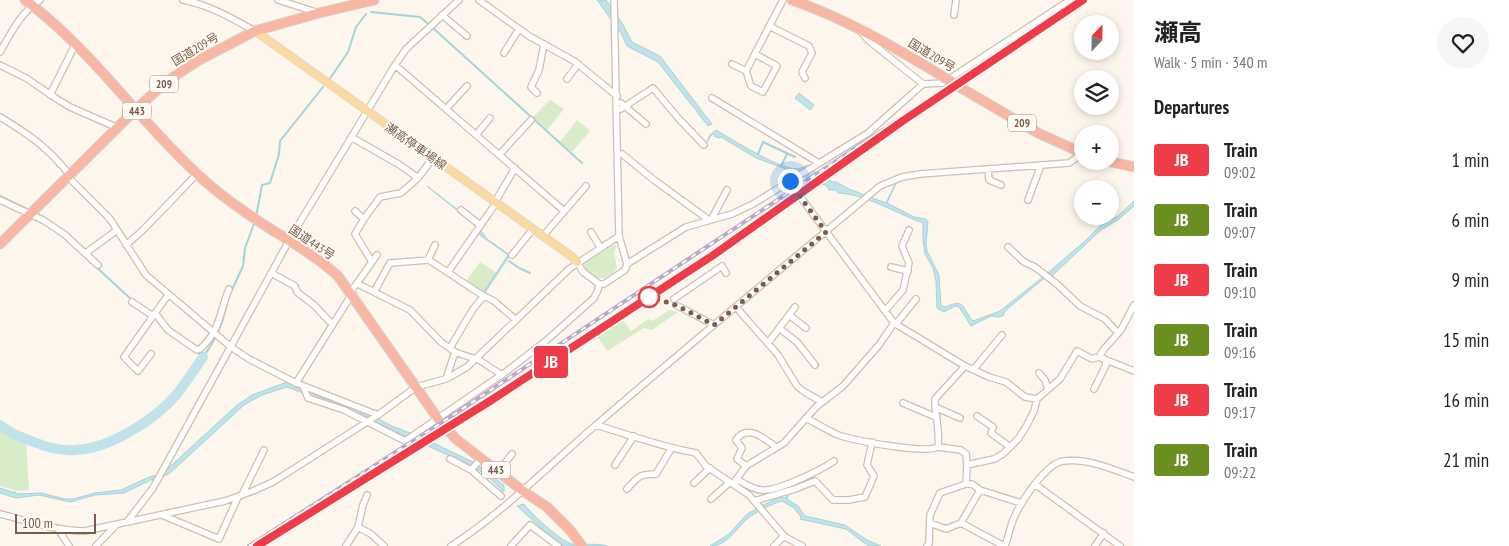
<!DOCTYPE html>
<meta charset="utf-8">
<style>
:root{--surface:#fff;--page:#f6f6f6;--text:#222;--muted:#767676}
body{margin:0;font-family:"PT Sans Narrow","Noto Sans JP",sans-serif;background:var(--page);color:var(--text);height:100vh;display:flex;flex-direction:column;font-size:19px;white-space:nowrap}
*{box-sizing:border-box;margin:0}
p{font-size:16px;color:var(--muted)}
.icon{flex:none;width:28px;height:28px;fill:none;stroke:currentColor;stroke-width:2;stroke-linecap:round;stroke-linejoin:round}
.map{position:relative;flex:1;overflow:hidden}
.panel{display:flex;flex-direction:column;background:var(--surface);width:375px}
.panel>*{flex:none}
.badge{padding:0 10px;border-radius:4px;font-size:18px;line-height:32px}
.needle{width:32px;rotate:22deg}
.controls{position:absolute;left:1074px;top:15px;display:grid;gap:10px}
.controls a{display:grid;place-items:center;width:45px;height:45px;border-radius:50%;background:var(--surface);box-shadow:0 2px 8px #0003;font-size:25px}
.scale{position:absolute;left:15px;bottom:12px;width:81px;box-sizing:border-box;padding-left:5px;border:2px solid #7a5c4d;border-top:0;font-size:14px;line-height:18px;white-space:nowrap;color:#7a5c4d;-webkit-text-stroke:4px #fffaf3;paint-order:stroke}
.you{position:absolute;width:25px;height:25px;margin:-12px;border:4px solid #fff;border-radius:50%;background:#1a73e8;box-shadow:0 0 0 8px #1a73e833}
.map>.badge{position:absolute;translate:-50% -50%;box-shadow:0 0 0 2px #fff}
h2{padding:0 20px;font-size:19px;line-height:45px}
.round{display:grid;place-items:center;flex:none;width:52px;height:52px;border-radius:26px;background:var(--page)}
.summary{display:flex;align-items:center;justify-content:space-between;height:85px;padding:0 20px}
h1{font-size:24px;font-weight:700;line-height:38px}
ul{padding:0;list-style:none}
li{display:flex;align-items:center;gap:15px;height:60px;padding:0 20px}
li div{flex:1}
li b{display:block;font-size:19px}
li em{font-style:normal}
li .badge{min-width:55px;font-weight:700;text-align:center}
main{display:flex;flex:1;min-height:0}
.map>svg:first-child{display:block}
.green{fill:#d8ecc9}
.water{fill:#bfe3e8;stroke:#a5d3da}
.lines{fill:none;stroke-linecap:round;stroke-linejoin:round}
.stream{stroke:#a5d3da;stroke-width:2}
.river{stroke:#bfe3e8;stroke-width:10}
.minor-casing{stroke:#d1beb0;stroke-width:8}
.major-casing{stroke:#dad1cd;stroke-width:9}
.highway-casing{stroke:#dad1cd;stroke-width:11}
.minor{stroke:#fff;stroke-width:5.5}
.major{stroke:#fbd9a5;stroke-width:8}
.highway{stroke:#f7b7a3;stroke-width:9}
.rail-casing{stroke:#b9a8c9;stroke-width:4}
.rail{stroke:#fffaf3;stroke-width:2;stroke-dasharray:5.5;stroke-linecap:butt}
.highway-bridge-casing{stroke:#dad1cd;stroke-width:11;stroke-linecap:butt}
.highway-bridge{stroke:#f7b7a3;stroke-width:9}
.line-casing{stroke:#fff;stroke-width:11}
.line{stroke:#ee3d49;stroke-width:8}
.walk{stroke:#7a5c4d;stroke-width:5;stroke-dasharray:0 9}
.stop-dot{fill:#fff;stroke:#ee3d49;stroke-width:2.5}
.labels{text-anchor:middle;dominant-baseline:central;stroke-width:4;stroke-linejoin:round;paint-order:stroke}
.shield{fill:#fffaf3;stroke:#a28b7f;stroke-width:1}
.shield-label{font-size:11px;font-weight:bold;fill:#7a5c4d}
.street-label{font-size:12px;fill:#7a5c4d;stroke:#fffaf3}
</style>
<main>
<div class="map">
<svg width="1134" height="546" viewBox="0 0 1134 546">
<rect width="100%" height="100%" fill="#fdf6ec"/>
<path class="green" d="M550,100L564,109L547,130L533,117Z
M577,120L590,131L572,152L560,142Z
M614,245L617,246L614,252L617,267C610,283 588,282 584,265L586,262Z
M480,262L497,273L483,293L466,281Z
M669,310L678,312L652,330L644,328L607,351L597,336L622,319L631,331L648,319L653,321Z
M0,428L26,441L29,490L18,491L0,486Z"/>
<path class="water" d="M597,0H606L608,3L622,23L632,42L660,56L712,124L708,126L658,62L627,46L621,33Z
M799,93L814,105L810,110L795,98Z
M716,130C735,141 775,167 796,169C799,169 804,167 807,165L808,168L833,182H836L849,189L886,203L896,183L887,203L914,217L926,219L928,222L926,244L927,251L939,275L941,306L945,307C966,298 961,307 973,321L1000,311L1043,277L1085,241L1100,226L1118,216L1134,201V206L1119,219L1101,230L1054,274L1052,277L1057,282L1048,275L1005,311L1003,316L998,317L991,316L971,326L959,307L955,306L944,312L937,308L936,281L933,268L925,254L923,240V223C897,214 866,194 838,193L836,190H829L827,186L794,172L756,158L721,137L718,138L712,134L706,144L710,135Z
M427,186L476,224L487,239L510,255L484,294L483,293L508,255L480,235L474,224Z
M287,382L367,413L392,426L423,438L473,462L504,485V492L485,474L466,463L394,431L361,414L358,415V413L331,401L311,396L287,387L262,395L244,405L169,474L151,480L124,493L95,495L70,502L39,495L16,498L0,493V488L12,492H16V494L41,493L65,499H73L95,493L121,490L149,477L162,474L237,405L252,395Z
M788,492H789L787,499L798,506L805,516L845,525L867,540L881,546L867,545L846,529L800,519L801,517L794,508L782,501C771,504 756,512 747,519C736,529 727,546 710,546L729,534L747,514L779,497L786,498Z
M524,504C530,513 562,542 572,544C584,545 596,543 608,546H561L517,506Z"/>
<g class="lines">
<path class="stream" d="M371,12L420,17L427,23
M433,28L582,163
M329,80L348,52L356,27L366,14
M758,154L763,142L795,157
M782,164L787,154
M0,196L29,210
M256,217L262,185L270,183L279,154L280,141L323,87
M509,261L519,268L530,273
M95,266L132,300
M231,292L243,266L245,248L255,221
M197,351L203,357C216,340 223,324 227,303"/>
<path class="river" d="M0,425C10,434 23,438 34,442C46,447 62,451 75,450C109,449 155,420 177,394C186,382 195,369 203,357"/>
<g class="minor-casing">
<path id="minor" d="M183,0C210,5 231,18 255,31
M278,0L319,13
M479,0L529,36L574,61L617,96
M614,0L619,236L627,264
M442,15L467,36
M954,15L956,0
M769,26L809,46L812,53L802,72L805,78
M862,33L868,40L923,84
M0,52C11,33 21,12 40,0
M504,53L519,29
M732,64L746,71L783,0
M0,65L26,78L57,99L70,107L118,128
M395,65L563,210
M746,71L751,86L763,92L777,66L755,54
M567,79L578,64
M537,93L531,87L539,70L544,44
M50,95L75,45
M712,98L819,163
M621,103L646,124
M446,109L467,86
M621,109L653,88L679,119L704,145
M0,117C30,135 47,147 69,174
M476,135L490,118
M351,137L400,165L418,178
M622,154L654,180L709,220
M499,155L531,120
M988,169L989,180L1001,185
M67,176L110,219L146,275L231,347L249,359L296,383L378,415
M790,181L799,195L894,323L965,366L989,377L1006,382L1025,397L1037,399
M0,200L43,220L64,234L98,265
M1028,200L1041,165
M495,202L515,168
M461,210L480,225
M355,211L364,219L355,234L372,262
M364,219L380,197L401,193L418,178L433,158
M711,220L727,190
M591,232L600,247
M543,236L586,186
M126,245L142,231L197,174
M1008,247L1024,262L1035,267L1058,285L1080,306L1105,319L1118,333
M86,253L117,230
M512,255L533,229
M428,260L435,245
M577,262L583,272L599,284H604L625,270L627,264L686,227L732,214L753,204L868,133L923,84L943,83L1070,0
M891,267L908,271
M448,272L496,203
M271,273L295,286L297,292L314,305L332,324
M358,284L410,310L441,342L455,352L475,359
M374,292L390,263L429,260L482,295L494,301L516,320
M350,293L377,255
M674,299L722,266L726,273
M132,302L153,316
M676,305L714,325
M736,307L778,355L797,386L803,391L822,402
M885,311L903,290L909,263L902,246L909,230
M155,313L168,330L197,350L200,349C221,330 219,313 229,289
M789,315L806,328
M896,324L916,299
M779,328L797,342L815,365
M768,343L795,307
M450,348L473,309L484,296
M151,354L138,371L124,357L168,295
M1099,357L1104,349L1121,330L1134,305
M476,358L502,375
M973,370L1002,335
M1039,373L1045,380L1048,389
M446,379L455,352
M296,383L352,294
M303,386L308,398L344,410L405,441L507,371L547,340L594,298L598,290L599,284
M1094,389L1106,365V360
M903,403L936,417
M935,407L960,418
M977,416L993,427L991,433L1010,447
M806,418C818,424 829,432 841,436C859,441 923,454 938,447C940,430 935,415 935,399L965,366
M596,425C629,435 662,447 696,453L706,466L749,495L785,537L802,546
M938,447L961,450L966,454L967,465
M450,459L471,470L481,459
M615,465L634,436
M746,466L737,459L742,448L736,440C747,423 765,439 776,447
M471,470L501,496
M498,472L512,454
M736,479C745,484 752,489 761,490C777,492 821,470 834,461
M694,483L710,468
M733,484L746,466L784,443L816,407L843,386L879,345L894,323
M966,484H972L980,490L1021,503
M1036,485L1120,546
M627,489C638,477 639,474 656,474L671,449
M980,490L961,523L1004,546
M242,495L264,450
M711,499L730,482
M754,501L795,489L815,481L833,500H849L865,497L874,476L867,465L872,442
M0,514C28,521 56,531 85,531L225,501L253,491L273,482L378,415L416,387L446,379L467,367L569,269L619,236
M162,515L219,539L238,497
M127,522L153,488L291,237L395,65L406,49L459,0
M930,523L946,529L961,523
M358,527L363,505L367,495
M58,529L69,546
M96,546L116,525
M346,546L358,527L371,534L384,546
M451,546C504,512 548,466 596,425C690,344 786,265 880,186L902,177L920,174L1069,163L1082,154
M511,546L530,525L558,546
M774,546L784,536
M927,546L929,544L930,515L940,493L966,484L967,465L994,459L1003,454L1019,438L1027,425L1034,411L1037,399L1060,379L1077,351L1092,359L1099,357L1134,371
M1005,546C1008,538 1010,528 1013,520C1019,505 1046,462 1064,461C1088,458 1112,469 1134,477
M1095,546L1104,533"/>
</g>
<g class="major-casing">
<path id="major" d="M255,31L571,256L577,262"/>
</g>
<g class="highway-casing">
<path id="highway" d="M25,0C90,48 137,118 196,173C218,194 244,212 269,228C293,243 317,257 338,276L441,423L456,439L523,491L547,507L570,530L582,546
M792,0C841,17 885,42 929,68
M963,89L1038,133L1082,153
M1107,161L1134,167
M0,244L135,110L166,82L199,60L255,31L319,13L374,0"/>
</g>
<use href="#minor" class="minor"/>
<use href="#major" class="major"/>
<use href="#highway" class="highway"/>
<g class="rail-casing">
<path id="rail" d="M399,458C542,367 687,278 822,178
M249,546L441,423L1079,0"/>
</g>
<use href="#rail" class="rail"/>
<g class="highway-bridge-casing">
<path id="highway-bridge" d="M929,68L963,89"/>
</g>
<use href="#highway-bridge" class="highway-bridge"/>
</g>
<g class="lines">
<g class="line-casing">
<path id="line" d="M257,546L490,401L712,256L904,120L1083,0"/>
</g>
<use href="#line" class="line"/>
<path class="walk" d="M649,297L676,305L714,325L826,232L799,195L790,181"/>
</g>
<circle class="stop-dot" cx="649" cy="297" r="10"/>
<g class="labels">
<g class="shield">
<rect x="150" y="75.5" width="28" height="17" rx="4"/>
<rect x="123" y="102.5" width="28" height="17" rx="4"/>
<rect x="1008" y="114.5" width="28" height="17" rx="4"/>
<rect x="482" y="461.5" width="28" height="17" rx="4"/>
</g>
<g class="shield-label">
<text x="164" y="84">209</text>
<text x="137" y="111">443</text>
<text x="1022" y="123">209</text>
<text x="496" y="470">443</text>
</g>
<g class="street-label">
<text transform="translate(195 49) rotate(-31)">国道209号</text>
<text transform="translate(932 55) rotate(31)">国道209号</text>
<text transform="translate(416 146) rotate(35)">瀬高停車場線</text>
<text transform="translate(312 242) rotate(34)">国道443号</text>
</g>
</g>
</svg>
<div class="controls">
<a><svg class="needle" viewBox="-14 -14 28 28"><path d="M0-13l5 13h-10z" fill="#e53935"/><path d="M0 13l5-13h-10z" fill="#767676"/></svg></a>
<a><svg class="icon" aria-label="layers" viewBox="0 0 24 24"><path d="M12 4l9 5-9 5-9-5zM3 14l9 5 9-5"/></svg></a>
<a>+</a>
<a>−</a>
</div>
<div class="scale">100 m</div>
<div class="you" style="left:790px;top:181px"></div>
<b class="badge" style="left:551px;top:362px;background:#ee3d49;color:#fff">JB</b>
</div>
<section class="panel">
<div class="summary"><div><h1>瀬高</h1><p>Walk · 5 min · 340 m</p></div><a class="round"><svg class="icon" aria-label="heart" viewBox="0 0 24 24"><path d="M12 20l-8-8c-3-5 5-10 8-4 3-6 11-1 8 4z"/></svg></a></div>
<h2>Departures</h2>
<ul>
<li><span class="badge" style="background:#ee3d49;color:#fff">JB</span><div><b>Train</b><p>09:02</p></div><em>1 min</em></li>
<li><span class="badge" style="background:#6b8e23;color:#fff">JB</span><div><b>Train</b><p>09:07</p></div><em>6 min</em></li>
<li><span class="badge" style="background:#ee3d49;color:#fff">JB</span><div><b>Train</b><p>09:10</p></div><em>9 min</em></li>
<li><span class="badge" style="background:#6b8e23;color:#fff">JB</span><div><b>Train</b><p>09:16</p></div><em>15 min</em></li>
<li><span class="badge" style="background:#ee3d49;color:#fff">JB</span><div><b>Train</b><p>09:17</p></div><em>16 min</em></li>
<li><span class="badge" style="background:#6b8e23;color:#fff">JB</span><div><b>Train</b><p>09:22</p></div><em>21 min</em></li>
</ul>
</section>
</main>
